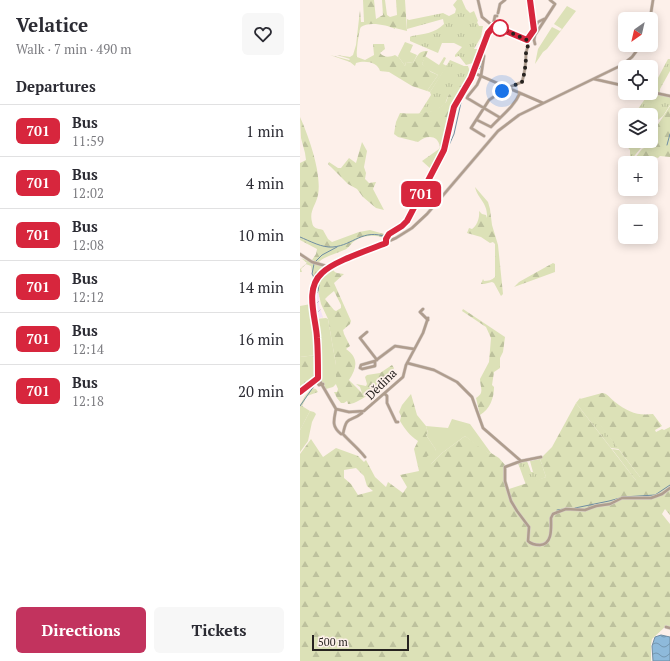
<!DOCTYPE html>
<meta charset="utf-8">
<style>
:root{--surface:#fff;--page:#f7f7f7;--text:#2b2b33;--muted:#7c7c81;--line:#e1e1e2;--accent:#c2335e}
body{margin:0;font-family:"PT Serif",serif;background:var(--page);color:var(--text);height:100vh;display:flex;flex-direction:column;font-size:15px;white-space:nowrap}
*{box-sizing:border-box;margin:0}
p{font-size:13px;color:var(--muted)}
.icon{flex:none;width:22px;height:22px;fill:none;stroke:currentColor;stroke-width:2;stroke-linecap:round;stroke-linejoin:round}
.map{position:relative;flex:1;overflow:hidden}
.details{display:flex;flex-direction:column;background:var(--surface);width:300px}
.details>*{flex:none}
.badge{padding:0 8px;border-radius:6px;font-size:14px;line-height:26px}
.needle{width:26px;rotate:214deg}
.fabs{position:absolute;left:318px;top:12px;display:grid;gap:8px}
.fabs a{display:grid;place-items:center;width:40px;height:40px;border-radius:6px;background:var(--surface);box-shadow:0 2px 10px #0003;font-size:20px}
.scale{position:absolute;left:12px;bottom:10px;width:97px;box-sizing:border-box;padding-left:4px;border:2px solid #272320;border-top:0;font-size:11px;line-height:14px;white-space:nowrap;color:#272320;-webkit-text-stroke:3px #fdf0ea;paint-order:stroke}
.you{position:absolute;width:20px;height:20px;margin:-10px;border:3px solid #fff;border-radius:50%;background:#1a73e8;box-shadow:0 0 0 6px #1a73e833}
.map>.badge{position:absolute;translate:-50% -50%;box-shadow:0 0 0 2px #fff}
h2{padding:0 16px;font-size:15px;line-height:36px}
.round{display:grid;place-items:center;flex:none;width:42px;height:42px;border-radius:6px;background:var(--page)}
.overview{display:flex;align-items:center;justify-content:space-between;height:68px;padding:0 16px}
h1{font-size:19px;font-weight:600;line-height:30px}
.button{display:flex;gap:8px;margin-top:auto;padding:8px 16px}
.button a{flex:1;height:46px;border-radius:6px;background:var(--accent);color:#fff;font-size:16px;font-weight:600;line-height:46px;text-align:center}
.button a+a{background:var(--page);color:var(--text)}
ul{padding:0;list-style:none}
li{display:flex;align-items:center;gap:12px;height:52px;padding:0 16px;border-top:1px solid var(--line)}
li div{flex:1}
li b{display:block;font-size:15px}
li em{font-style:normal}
li .badge{min-width:44px;font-weight:700;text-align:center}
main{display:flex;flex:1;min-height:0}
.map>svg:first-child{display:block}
.industrial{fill:url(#industrial-furrows)}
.grass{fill:url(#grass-tufts)}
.forest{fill:url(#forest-firs);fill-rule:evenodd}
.garden{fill:#dce1b7}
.water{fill:url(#water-waves);stroke:#6f8da3}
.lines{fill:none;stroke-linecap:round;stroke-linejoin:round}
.stream{stroke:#6f8da3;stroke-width:1}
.minor-casing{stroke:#d6cbc6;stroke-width:3.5}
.minor{stroke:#af9d8e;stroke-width:2.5}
.line-casing{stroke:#fff;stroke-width:9}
.line{stroke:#d7263d;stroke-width:6}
.walk{stroke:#272320;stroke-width:4;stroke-dasharray:0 7.2}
.stop-dot{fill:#fff;stroke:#d7263d;stroke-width:2}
.labels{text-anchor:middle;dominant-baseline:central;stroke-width:3.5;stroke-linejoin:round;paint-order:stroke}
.street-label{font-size:12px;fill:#272320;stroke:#fdf0ea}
</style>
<main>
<section class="details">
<div class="overview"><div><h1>Velatice</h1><p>Walk · 7 min · 490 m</p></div><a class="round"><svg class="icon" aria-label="heart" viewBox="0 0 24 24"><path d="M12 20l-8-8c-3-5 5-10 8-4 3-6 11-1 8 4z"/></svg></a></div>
<h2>Departures</h2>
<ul>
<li><span class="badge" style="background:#d7263d;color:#fff">701</span><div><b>Bus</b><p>11:59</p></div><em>1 min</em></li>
<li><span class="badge" style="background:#d7263d;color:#fff">701</span><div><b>Bus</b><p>12:02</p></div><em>4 min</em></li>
<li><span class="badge" style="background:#d7263d;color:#fff">701</span><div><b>Bus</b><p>12:08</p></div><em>10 min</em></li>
<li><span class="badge" style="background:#d7263d;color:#fff">701</span><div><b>Bus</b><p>12:12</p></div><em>14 min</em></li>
<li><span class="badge" style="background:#d7263d;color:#fff">701</span><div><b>Bus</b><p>12:14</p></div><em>16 min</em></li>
<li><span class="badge" style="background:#d7263d;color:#fff">701</span><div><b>Bus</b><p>12:18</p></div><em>20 min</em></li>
</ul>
<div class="button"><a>Directions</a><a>Tickets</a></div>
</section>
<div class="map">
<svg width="370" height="661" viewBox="0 0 370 661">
<defs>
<pattern id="industrial-furrows" width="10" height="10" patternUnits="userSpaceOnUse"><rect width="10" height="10" fill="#f4e3f5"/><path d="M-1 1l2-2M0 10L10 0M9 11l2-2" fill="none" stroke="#d1c2d2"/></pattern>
<pattern id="grass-tufts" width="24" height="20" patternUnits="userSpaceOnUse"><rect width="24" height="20" fill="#dce1b7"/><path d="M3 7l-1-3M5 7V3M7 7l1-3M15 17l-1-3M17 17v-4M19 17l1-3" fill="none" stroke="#bdc19d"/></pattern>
<pattern id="forest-firs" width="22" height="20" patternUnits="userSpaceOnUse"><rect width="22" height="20" fill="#dce1b7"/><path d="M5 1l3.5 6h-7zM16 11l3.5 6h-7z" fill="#bdc19d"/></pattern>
<pattern id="water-waves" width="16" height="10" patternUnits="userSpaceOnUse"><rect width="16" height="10" fill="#8ebadb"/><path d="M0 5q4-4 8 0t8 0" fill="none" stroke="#7497b1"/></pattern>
</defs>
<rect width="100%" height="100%" fill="#fdf0ea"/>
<path class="industrial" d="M16,282L19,292V305L23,317L16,319L13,294Z"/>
<path class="grass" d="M157,0H162L166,9L170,13L174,11L178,21L177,22L179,26H183L181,37L174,49H179V51L176,62L166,65L159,56L155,57V55L162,47L154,43H142L138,53L110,41V37L112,36C124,34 135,33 144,24L143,19L107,29V19L109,20L143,13L149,16L155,13L156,9L153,5Z
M368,59H370V71L360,89V92L351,91Z
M150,60L164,66H168L170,72H173L165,88L163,84L148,96L145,104L135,111L119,114L131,95L130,92Z
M349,93L370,96V105L363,116L354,123L351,131V115H334Z
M325,129V141H343L341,146V148L330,161V150L319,137Z
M280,398L319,449L311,448L276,403Z
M312,449L319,450L340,477V480H336L334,478Z
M240,459L246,477L226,485L218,463L227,461L231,472H233L230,461Z"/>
<path class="forest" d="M63,0H74L76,19L83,15L82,0H85L87,15L90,17L97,15L96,0H105L107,31L95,28V29C88,25 68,21 61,27C59,29 56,53 57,57L65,60L74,55L73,44H84L85,49L80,53C84,58 90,57 95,55L98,57V56L105,66L106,62L113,63C117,56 119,50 128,51L122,64L131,72L138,75L127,91L112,86L89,72L80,71C78,62 65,60 56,63L55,66L50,62L30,55L49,60L50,59L37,55L50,57L53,55L56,45L60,10L61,22H64Z
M163,84L165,88L153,107L145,145L132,170L122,161L139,149L140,147C138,134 126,135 118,142L98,137L94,134L96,122L100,113C115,114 132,115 144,104C147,102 147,99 148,96C152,91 158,88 163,84Z
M370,106V157L360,156L358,158L351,156L345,158L342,163H331L342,149L346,147L351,141V135Z
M0,117C9,137 22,174 18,195C16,205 9,211 12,222C13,229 17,228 23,230L28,239L32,242L59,232L70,230L84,234L95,228L84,238C74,234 62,235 53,242C50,245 48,249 44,250C36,254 24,256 18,263L12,260L16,254L17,249L0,240V163L6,160L5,153L1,138Z
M62,142L67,151L64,167L66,173L65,179L69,183L76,182L73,189L84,210L76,208L63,197L57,189L48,184L28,164L29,162L38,168H41L49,158L56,163Z
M175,187L188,202L190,209L192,225L198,245L203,294L201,296L194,283L192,282L184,284H181L183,279L184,281C188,281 192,280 195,277V244L193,242L190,243L181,237L167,233L169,228L172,229C177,226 180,217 179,211L182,214L186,215L187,218C188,202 178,200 175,187Z
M1,258L23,267V270L20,274L37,265L33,270C36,274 39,273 44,274L34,283L51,321L50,324L43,330L44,334L50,346L46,349C59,358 57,368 49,380L62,393L60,387L56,384L66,386L67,384L65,377L67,375L80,373L92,365L94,368C90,378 60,405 48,404L47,401L44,403H41L37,398L34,392H37L38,389L35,382L36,365L28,319L21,304L16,282H14L11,288L13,280L11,266L6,264L1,269L2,272H0V269L7,263ZM34,291L41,305V308L36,311L34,310L25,299L28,296Z
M253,263L255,264V272L214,287L219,282Z
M163,309L205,337L203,352L200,358V368L194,372L192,385L194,387C194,398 190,409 180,415L176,398C185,393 180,387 180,379L189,362L191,338L186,327L162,311Z
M16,355V378L0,390V357Z
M12,388L16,389L18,392L7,396L2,406L10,411L0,430V405L5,396Z
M302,393C307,393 310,398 315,402C328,412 337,416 353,414L362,426L355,430L356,432L362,429L364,430L370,427V515L365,509L362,514L370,524V628L366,626L352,639L351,645V661H0V454L11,439L23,457L36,448L58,456L64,462L66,460L75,477L86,487L88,482L103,493L107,487L100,475L119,471L114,449L118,441C109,435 105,429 100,421L101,416L99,412L102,405L111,394L117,415L126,426L128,433L126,435L136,450L131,464L142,453L165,436L190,454L191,453L199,458L205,465L204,466L206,480L209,489L246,477L240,459L252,447L276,403L334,478L336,480H340V477L280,399ZM56,468L64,476L67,486L73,491L58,495L51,484L44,478V470Z"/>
<path class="garden" d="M267,6L276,11L247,49L243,52L235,64L238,49L252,27L260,31L262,29L254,24Z
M105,42L113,45L110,52L117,55L113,63L106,62L105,66L98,56Z
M125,56L139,65L144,57L146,58L143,64L147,66L130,92L127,91L138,75L126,69L122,64Z
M11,304L16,337V355L0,357V306Z
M26,318L28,319L36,365V384L33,387L26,389L20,379L19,373L18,341L16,319Z
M10,411L14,412L16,414L12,422L8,441L0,452V430Z
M152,419L170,424L191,453L190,454L180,448L165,436L142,453L131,464L125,458L136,450L126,435L128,433L126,426L148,428Z"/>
<path class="water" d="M361,635L370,637V661H353L352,646L355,637Z"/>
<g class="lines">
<path class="stream" d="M180,50L185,36
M367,145L370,134
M92,233L103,228L107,223L150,143L154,134L162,98L171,83L175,73L180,68L182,63
M0,237C10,241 22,248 33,247C54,245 62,228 87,237
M15,262L22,255L37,247
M14,264L12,274L19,285L18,291
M0,406L14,386
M323,497L355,495L370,485
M275,508L309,501L320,498
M257,510L264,509"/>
<g class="minor-casing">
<path id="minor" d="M178,0L182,17L193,26
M198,13L200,4L205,0
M350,19L353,0
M193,25L195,16H197
M234,29L238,22L244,19
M235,44L234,40L235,35L255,4L250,0
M182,50L184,56L181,76L177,85L168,96L167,98L199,117
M174,73L243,103
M294,79L325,86
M351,92L370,96
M177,120L191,127C201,116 214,107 220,93
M184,136L171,128L189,100L207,88L222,82C225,72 226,63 226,53C227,48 229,46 227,40
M86,243C86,231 100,229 107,221L144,150L154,107L171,78L188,33L193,26H195L227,40L234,30L230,0
M0,254L12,262L26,266L29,268
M123,309L120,312L128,320
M67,332L60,338L77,360
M75,361V366L62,369L60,368L61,365L75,361L95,346L114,349
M107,363L134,370L157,382L172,397L183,428L221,461
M18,378L17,338L12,295L14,285L18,277L23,272L33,266L96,238L112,228L127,214L198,131L219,115L322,65L332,57L341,45
M18,378L36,409L49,412L64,411L103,377L106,365L123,333L128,318
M16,381L19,385L23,384
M0,392L18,378
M85,394L87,396V403L96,422H98
M36,409C34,420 31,426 41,434H43
M62,413C50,423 47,414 43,434C50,442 58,448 65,457
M241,457L221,461L205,467V481L211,501L217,511L229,527L228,541C231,544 235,545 240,545C253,544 251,527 251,518L253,514L258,512L266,509L285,510L296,506L310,504L322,498H351L362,494L370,488
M366,627L370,628"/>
</g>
<use href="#minor" class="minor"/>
</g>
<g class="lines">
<g class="line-casing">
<path id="line" d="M0,392L18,378C18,365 18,351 17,338C16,318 4,289 22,273C34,261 69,250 86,243V239L89,234L102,226L107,221L144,150L154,107L171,78L188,33L194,26L227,40L234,30L230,0"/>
</g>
<use href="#line" class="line"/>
<path class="walk" d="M200,28L227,40C229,46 227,48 226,53C226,63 225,72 222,82L202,91"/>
</g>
<circle class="stop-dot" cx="200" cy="28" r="8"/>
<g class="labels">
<g class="street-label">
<text transform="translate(81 384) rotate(-45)">Dědina</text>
</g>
</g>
</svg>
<div class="fabs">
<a><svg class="needle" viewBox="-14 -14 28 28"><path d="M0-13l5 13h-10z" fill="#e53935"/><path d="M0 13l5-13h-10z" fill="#7c7c81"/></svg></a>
<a><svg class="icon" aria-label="locate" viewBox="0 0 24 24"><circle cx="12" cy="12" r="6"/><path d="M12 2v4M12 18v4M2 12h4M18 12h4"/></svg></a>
<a><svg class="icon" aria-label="layers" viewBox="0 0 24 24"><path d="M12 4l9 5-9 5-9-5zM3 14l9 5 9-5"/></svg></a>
<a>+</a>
<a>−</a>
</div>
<div class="scale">500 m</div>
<div class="you" style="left:202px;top:91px"></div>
<b class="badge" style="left:121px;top:194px;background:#d7263d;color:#fff">701</b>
</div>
</main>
